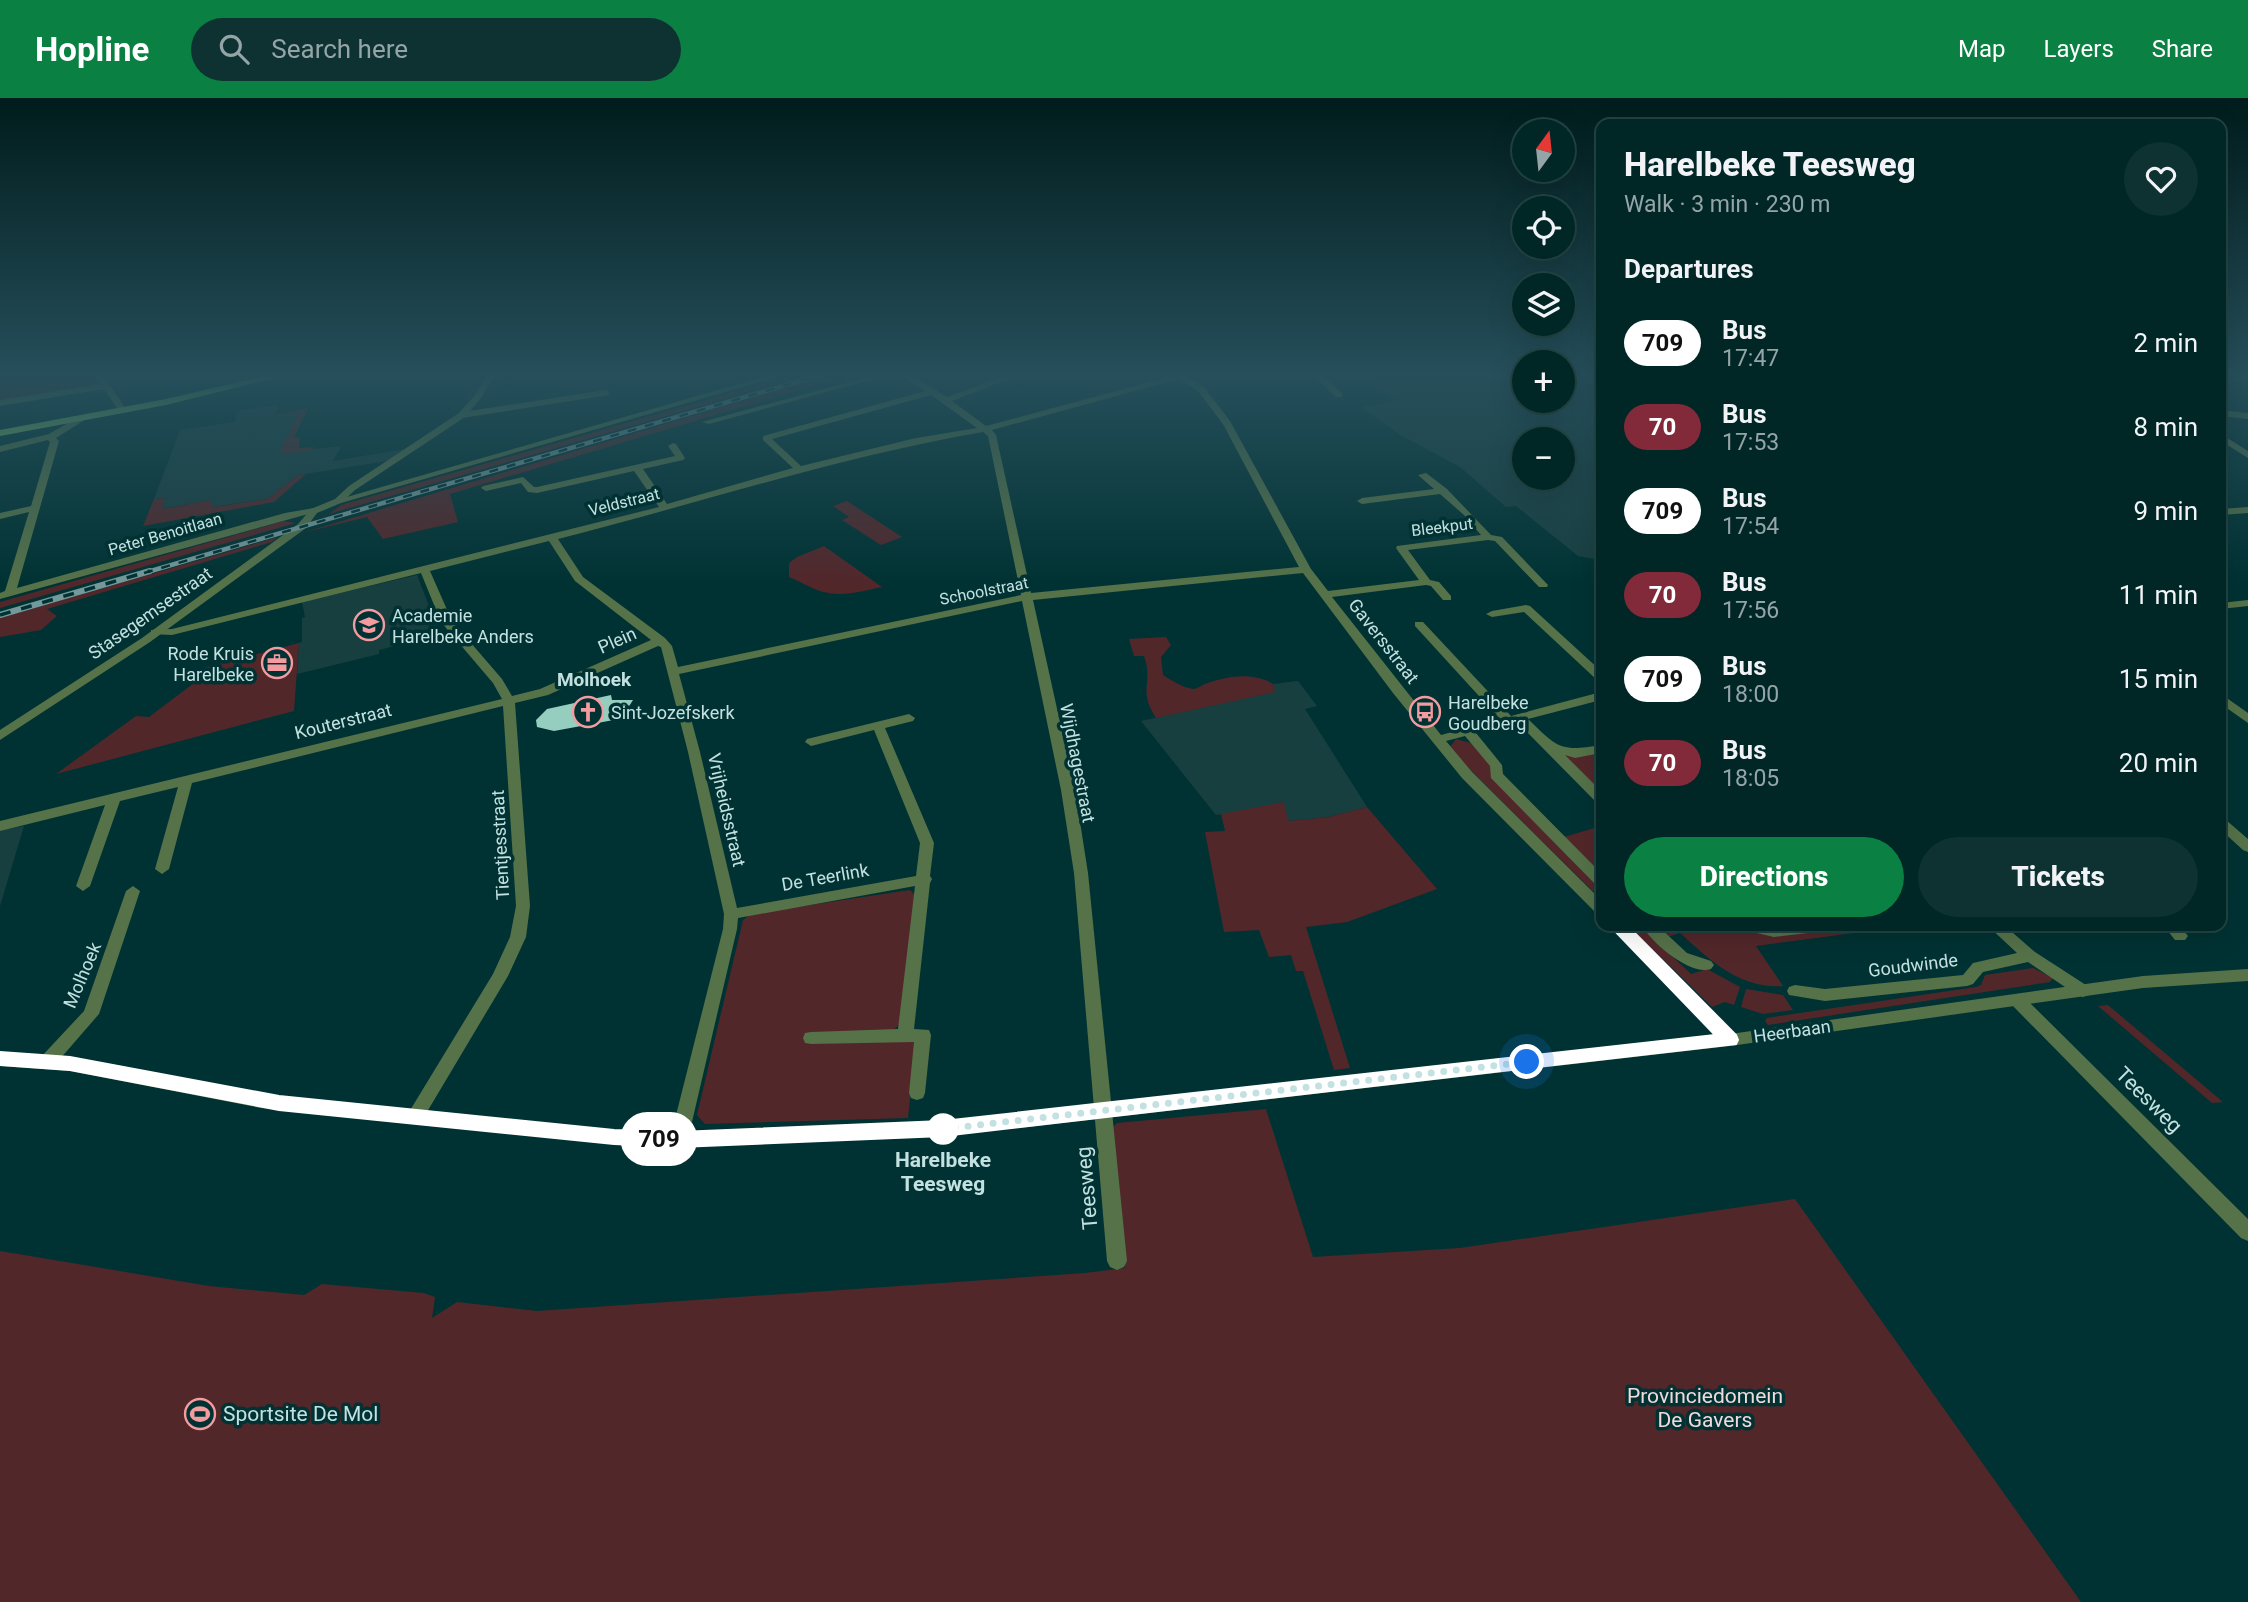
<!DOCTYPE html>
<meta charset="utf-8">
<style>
:root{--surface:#002626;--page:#0e3232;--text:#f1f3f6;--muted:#95a5a7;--line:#224343;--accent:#0b8043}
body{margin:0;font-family:Roboto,sans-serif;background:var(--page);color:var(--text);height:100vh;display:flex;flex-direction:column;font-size:26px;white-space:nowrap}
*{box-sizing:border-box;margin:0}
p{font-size:23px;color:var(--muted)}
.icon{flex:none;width:38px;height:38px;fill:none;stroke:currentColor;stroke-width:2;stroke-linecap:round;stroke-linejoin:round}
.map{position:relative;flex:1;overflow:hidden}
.drawer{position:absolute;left:1596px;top:21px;width:630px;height:812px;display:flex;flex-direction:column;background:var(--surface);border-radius:14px;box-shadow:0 7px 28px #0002,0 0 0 2px var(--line)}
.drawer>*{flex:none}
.badge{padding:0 14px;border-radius:23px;font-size:24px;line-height:46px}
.needle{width:46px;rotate:15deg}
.buttons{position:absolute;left:1512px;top:21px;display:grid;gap:14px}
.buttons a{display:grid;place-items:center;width:63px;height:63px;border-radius:50%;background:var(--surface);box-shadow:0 7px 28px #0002,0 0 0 2px var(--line);font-size:35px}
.you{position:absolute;width:35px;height:35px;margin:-18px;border:5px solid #fff;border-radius:50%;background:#1a73e8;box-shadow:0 0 0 10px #1a73e833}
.map>.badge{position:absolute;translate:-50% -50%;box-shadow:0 0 0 4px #fff}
h2{padding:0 28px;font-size:26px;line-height:63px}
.round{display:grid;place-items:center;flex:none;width:74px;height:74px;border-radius:37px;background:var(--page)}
.overview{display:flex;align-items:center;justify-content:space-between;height:119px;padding:0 28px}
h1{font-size:33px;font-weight:800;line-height:52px}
.primary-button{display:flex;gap:14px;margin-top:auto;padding:14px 28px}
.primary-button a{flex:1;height:80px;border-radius:42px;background:var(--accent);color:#fff;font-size:28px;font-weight:800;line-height:80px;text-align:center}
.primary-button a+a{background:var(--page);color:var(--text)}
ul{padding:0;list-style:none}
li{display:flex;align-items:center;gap:21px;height:84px;padding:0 28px}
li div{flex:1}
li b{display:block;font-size:26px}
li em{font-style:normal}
li .badge{min-width:77px;font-weight:700;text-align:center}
header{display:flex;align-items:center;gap:42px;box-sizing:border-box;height:98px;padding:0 35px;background:var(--accent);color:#fff}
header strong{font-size:33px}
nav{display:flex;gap:38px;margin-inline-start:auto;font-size:24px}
.search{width:490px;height:63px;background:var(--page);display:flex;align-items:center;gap:18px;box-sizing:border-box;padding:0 24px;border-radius:38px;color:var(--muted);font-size:26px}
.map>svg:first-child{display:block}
.built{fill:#183f40;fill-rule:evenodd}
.green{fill:#52272a}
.building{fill:#95cebf}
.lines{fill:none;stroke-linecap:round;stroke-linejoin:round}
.minor{fill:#557249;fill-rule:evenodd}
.tertiary{fill:#557249;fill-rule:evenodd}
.primary{fill:#7cb962;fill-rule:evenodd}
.rail-far1-casing{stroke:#74999a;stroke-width:4.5}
.rail-casing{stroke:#74999a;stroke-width:6}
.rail-far1{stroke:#003233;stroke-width:2.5;stroke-dasharray:9;stroke-linecap:butt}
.rail{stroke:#003233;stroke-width:3.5;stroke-dasharray:11;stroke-linecap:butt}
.line{fill:#fff;stroke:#fff;stroke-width:2}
.walk{stroke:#c4e1e1;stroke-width:7;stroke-dasharray:0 12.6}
.stop-dot{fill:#fff;stroke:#fff;stroke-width:3.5}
.labels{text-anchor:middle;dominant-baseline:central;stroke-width:7;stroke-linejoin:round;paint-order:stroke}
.far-street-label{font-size:16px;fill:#c4e1e1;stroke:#003233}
.street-label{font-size:18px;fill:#c4e1e1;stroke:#003233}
.poi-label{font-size:18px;fill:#c4e1e1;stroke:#003233;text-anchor:start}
.neighbourhood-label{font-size:19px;font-weight:bold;fill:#c4e1e1;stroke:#003233}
.near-street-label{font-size:21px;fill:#c4e1e1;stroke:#003233}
.near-stop-label{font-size:21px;font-weight:bold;fill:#c4e1e1;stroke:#003233}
.near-park-label{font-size:21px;fill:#f2dadb;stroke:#003233}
.near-poi-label{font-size:21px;fill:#c4e1e1;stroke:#003233;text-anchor:start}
</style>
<header>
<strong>Hopline</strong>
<div class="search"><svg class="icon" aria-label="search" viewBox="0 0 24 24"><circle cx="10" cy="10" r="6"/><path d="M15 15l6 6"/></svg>Search here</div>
<nav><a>Map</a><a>Layers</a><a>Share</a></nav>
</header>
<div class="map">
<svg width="2248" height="1504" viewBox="0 0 2248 1504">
<rect width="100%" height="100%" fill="#003233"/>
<path class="built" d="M1362,275H1524V303H1563V283L1601,281V462L1578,458L1516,408L1506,409L1460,369L1402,338L1361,309L1397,303ZM1524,341H1563V380H1524Z
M278,307L275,317L308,310L287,354L341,348L333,363L405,351L387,363L298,377L267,401L212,409L210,402L162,411L165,400L154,401L180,332L235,324L237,313Z
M417,477L440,536L379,552V556L297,576L299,545L302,544V520L305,519L302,504Z
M1298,583L1317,608L1305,611L1367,709L1328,719L1288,723L1282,704L1255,712L1216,717L1141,623L1274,594L1273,586Z
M24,728L0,808V732Z"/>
<path class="green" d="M12,275H94L100,287L0,305V278Z
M801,275H814L329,416L341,407Z
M835,275H856L450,396L458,424L383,441L367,419L302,435Z
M308,310L294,339H300L299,350L314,349L312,352L284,356L280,353L298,315L274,317Z
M306,376L274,404L143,428L154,401L165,400L163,411L210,402L213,409L267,401L298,377Z
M847,403L902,439L881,447L842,422L849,419L833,408Z
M284,423L296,425L0,510V504Z
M278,439L272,444L47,511L57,518L41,532L0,539V520Z
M824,448L882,489C862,493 841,500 820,493C810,490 800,483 789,479V465L797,459Z
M1166,539L1171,547L1161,559L1163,577C1171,582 1183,590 1193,591C1198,591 1203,586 1208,585C1229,578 1253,574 1273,586L1275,594L1156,620C1137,590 1154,587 1144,558H1134L1129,541Z
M299,545L294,613L56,676L136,618L149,619L194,585L187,584L203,570Z
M1456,641L1471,645L1492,668L1493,681L1601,790V801L1467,669L1450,649Z
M1601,654V696L1561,656L1586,657Z
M1283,704L1289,723L1328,719L1367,709L1437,791L1347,824L1306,829L1350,970L1334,972L1303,873H1296L1291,857L1269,859L1259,832L1224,834L1205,734L1225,733L1221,716Z
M1601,728V775L1564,739Z
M910,792L917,799L899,927L891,934L811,935L809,946L916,942L908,1020L705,1026L697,1017L743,822L751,816Z
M1629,828H1640L1691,876L1707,871L1740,889L1734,907L1725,904L1712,909Z
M1656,828H1740L1755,834L1777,838L1868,828H1907L1756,848L1783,888C1739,891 1710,862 1680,835L1667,839Z
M2033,870L2053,880L2050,884L1768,927L1765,923L1767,920L1976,889L1981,887L1985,877Z
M1746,891L1783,897L1793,912L1763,916L1741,909Z
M2108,907L2223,1004L2212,1005L2098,908Z
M1266,1011L1313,1159L1460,1150L1795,1101L2081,1504H0V1153L209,1188L304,1197L322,1186L424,1195L435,1199L432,1220L457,1204L537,1213L1085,1175L1125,1170L1112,1063L1111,1031L1117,1025Z"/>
<path class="building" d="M611,597L612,602H633L628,610L630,619L554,633L537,629L536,622L547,611Z"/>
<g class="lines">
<path class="minor" d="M0,275H9L0,278Z
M94,275H102L124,308L123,310H117L104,291L0,308V302L101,286Z
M777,275H791L341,405L333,403Z
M882,275H896L709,326L702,324Z
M898,275H908L947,299L1013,275H1025L952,303L986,328L1172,278L1170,275L1183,276L1204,289L1230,323L1311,471L1328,493L1419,482L1396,450L1397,448L1481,437L1464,417L1440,396L1362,406L1357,403L1362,400L1434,391L1418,377L1426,375L1447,391L1491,437L1502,439L1548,487L1547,489H1539L1495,443L1488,442L1408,452L1430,482L1439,484L1451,498V502H1443L1431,488L1426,487L1332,499L1441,637L1500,621L1415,528V524H1423L1511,618L1601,594V602L1528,621C1558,650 1560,654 1601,647V655L1575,660L1565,657L1601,693V705L1596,704L1517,624L1476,635L1502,667L1503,676L1601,775V788L1596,787L1491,680L1490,668L1465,638L1446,643L1472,674L1601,802V816L1596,815L1462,680L1393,595L1303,475L1033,502L1075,692L1088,775L1127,1163L1124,1169L1117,1172L1110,1169L1107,1163L1074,775L1061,692L1022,503L679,576L700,654L737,810L916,778L920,745L874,632L811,648L805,644L807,641L909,616L915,620L913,623L885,630L934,745L930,778L932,781L930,785L914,931L929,932L931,937L925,995L923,1000L917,1002L911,1000L909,995L914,944L811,946L805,945L803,940L805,935L811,934L898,931L915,788L738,820L737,831L688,1041L685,1046L679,1048L673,1046L670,1041L723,831L724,816L688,654L661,549L658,548L548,597L515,605L530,808L526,839L508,878L421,1024L415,1026L409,1024L406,1019L409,1014L493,876L510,839L516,808L503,608L192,685L169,771L162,776L155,771L178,689L120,703L90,788L83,793L76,788L105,707L0,733V723L502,601L493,585L441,524L421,475L172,537L151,536V532L172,531L659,409L634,373L537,395L528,394L521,385L486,393L481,390L483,388L523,379L534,389H537L675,358L668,348L673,345L676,346L685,360L683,362L643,371L667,406L793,370L763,342V338L925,293ZM1178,281L1198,293L1223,326L1299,469L1031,495L996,337L992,332ZM931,297L977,330L916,340L801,368L772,341ZM983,334L988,338L1021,497L678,569L672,548L665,540L583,479L558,441C700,405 838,359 983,334ZM549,443L575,483L651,542L540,591L512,598L502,581L452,523L430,473Z
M1310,275H1319L1342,295V299H1336Z
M2248,276V281L2237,283L2233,281Z
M606,292L609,293V297L462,320L458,317L462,314Z
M2221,312L2248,315V321L2221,318Z
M80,318L84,321L83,323L56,340L59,343L17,490L285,415L314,410L319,413L0,501V495L5,493L29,414L0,421V415L31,408L50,344L48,342L0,354V348L49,336Z
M2221,336L2248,353V360L2221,343Z
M2248,409V415L2221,417V411Z
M2248,502V508L2221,511V505Z
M1526,507L1530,508L1601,573V583L1597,582L1524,514L1492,519L1486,516L1492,513Z
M2221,596L2248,615V625L2221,606Z
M2221,721L2226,722L2248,741V754L2243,752L2221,732Z
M133,788L140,793L99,916L53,969L47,971L41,969L39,964L41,959L84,913L126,793Z
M1612,828H1628L1736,937L1738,942L1736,947L1730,948L1724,947Z
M1642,828H1658L1687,855L1711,863L1714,867L1711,871C1690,878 1652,845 1642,828Z
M1742,828H1832L1830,832L1825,833L1774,839L1744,832Z
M1988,828H2005L2035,854L2089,889L2091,893L2089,897L2083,899L2077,897L2028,864L1983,874L1973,886L1967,888L1825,903L1789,897L1787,893L1789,889L1795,887L1825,891L1963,877L1973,865L2017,855Z
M2164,828H2180L2188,838L2185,842H2175Z
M2018,897L2024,899L2248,1121V1143L2241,1140L2012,907L2010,903L2012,899Z"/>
<path class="tertiary" d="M488,275H496L481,300L465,319L355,392L341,405L317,415L306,430L150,544L0,642V632L142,540L298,426L311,411L335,401L349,388L459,315L475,297Z
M2248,871V883L2143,890L1730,948L1028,1029L918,1039L679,1048L614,1046L261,1010L70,973L0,968V954L70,959L261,996L614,1032L679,1034L918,1025L1028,1015L1730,936L2143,878Z"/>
<path class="primary" d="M277,275H296L166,307L0,338V332L166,301Z"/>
<g class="rail-far1-casing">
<path id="rail-far1" d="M144,475L827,275"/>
</g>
<g class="rail-casing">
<path id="rail" d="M0,517L150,473"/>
</g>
<use href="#rail-far1" class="rail-far1"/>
<use href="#rail" class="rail"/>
</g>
<linearGradient id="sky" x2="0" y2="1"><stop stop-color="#001c1c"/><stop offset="0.57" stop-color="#264f5b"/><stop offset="1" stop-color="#264f5b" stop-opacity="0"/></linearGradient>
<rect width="2248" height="486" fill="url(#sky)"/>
<path class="line" d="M1619,822L1624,824L1736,937L1738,942L1736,946L943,1038L679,1049L614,1046L279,1012L70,972L0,967V954L70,959L279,998L614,1032L679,1034L943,1023L1715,937L1613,831L1611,828L1613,824Z"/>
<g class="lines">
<path class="walk" d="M943,1031L1527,964"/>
</g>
<defs>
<g id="school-ring" transform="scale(1.575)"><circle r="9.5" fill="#003233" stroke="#f49b9f" stroke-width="1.5"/><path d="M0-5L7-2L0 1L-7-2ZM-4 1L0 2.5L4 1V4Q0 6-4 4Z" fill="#f49b9f"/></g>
<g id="office-ring" transform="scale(1.575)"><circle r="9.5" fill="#003233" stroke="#f49b9f" stroke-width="1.5"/><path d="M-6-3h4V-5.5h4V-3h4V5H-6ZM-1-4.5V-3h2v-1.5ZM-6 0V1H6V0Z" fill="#f49b9f"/></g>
<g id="church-ring" transform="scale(1.575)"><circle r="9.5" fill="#003233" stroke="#f49b9f" stroke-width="1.5"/><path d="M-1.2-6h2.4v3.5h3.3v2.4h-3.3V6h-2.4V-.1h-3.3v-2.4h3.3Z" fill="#f49b9f"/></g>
<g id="bus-ring" transform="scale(1.575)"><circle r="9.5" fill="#003233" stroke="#f49b9f" stroke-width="1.5"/><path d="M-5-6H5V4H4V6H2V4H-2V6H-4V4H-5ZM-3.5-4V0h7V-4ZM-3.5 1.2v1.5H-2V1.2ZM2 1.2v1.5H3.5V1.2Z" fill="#f49b9f"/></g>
<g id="stadium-ring" transform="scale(1.575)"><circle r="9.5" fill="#003233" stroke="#f49b9f" stroke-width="1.5"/><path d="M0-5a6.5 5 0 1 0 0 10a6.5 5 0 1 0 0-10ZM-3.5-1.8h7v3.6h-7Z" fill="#f49b9f"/></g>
</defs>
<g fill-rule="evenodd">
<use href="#school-ring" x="369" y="527"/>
<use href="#office-ring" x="277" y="565"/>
<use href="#church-ring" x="588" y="614"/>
<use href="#bus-ring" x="1425" y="614"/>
<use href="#stadium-ring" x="200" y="1316"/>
</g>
<circle class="stop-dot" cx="943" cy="1031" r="14"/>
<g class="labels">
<g class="far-street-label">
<text transform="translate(624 404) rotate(-14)">Veldstraat</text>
<text transform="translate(1442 429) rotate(-7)">Bleekput</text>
<text transform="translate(165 436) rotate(-16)">Peter Benoitlaan</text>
<text transform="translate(984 493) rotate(-11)">Schoolstraat</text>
</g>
<g class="street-label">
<text transform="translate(150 515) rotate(-35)">Stasegemsestraat</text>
<text transform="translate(617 542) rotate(-24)">Plein</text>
<text transform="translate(1384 543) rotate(52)">Gaversstraat</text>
<text transform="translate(343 623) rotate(-14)">Kouterstraat</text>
<text transform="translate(1078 665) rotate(79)">Wijdhagestraat</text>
<text transform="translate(727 712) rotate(77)">Vrijheidsstraat</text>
<text transform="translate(500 747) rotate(-93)">Tientjesstraat</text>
<text transform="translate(825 779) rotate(-10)">De Teerlink</text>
<text transform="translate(1913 867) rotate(-7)">Goudwinde</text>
<text transform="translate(82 877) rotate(-67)">Molhoek</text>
<text transform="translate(1792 933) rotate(-8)">Heerbaan</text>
</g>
<g class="poi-label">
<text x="392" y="517">Academie<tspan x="392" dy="21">Harelbeke Anders</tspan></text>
<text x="254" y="555" text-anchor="end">Rode Kruis<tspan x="254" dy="21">Harelbeke</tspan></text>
<text x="1448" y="604">Harelbeke<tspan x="1448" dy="21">Goudberg</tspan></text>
<text x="611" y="614">Sint-Jozefskerk</text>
</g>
<g class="neighbourhood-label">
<text x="594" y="581">Molhoek</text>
</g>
<g class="near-street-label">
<text transform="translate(2149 1002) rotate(45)">Teesweg</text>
<text transform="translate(1087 1090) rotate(-95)">Teesweg</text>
</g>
<g class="near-stop-label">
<text x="943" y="1062">Harelbeke<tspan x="943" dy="24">Teesweg</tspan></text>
</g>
<g class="near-park-label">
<text x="1705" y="1298">Provinciedomein<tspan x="1705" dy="24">De Gavers</tspan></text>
</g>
<g class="near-poi-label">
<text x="223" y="1316">Sportsite De Mol</text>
</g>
</g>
</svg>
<div class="buttons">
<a><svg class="needle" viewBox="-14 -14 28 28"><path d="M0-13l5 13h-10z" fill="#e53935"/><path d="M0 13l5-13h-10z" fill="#95a5a7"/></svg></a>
<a><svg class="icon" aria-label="locate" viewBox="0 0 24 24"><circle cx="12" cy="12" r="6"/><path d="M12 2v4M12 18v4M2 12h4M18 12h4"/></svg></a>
<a><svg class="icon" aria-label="layers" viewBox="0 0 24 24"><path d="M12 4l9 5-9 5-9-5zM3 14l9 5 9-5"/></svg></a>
<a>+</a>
<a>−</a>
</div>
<div class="you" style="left:1527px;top:964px"></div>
<b class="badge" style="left:659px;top:1041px;background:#fff;color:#111">709</b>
<section class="drawer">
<div class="overview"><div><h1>Harelbeke Teesweg</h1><p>Walk · 3 min · 230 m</p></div><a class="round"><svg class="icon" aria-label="heart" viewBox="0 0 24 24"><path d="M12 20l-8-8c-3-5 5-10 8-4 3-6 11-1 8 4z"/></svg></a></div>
<h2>Departures</h2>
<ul>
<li><span class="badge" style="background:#fff;color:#111">709</span><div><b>Bus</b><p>17:47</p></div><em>2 min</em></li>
<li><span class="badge" style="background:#822a3a;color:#fff">70</span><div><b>Bus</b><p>17:53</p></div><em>8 min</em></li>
<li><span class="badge" style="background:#fff;color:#111">709</span><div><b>Bus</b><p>17:54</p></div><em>9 min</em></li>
<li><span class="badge" style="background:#822a3a;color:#fff">70</span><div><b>Bus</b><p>17:56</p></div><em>11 min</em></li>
<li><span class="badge" style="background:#fff;color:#111">709</span><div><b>Bus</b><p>18:00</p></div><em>15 min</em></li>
<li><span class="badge" style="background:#822a3a;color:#fff">70</span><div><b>Bus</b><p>18:05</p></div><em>20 min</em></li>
</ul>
<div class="primary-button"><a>Directions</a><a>Tickets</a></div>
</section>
</div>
